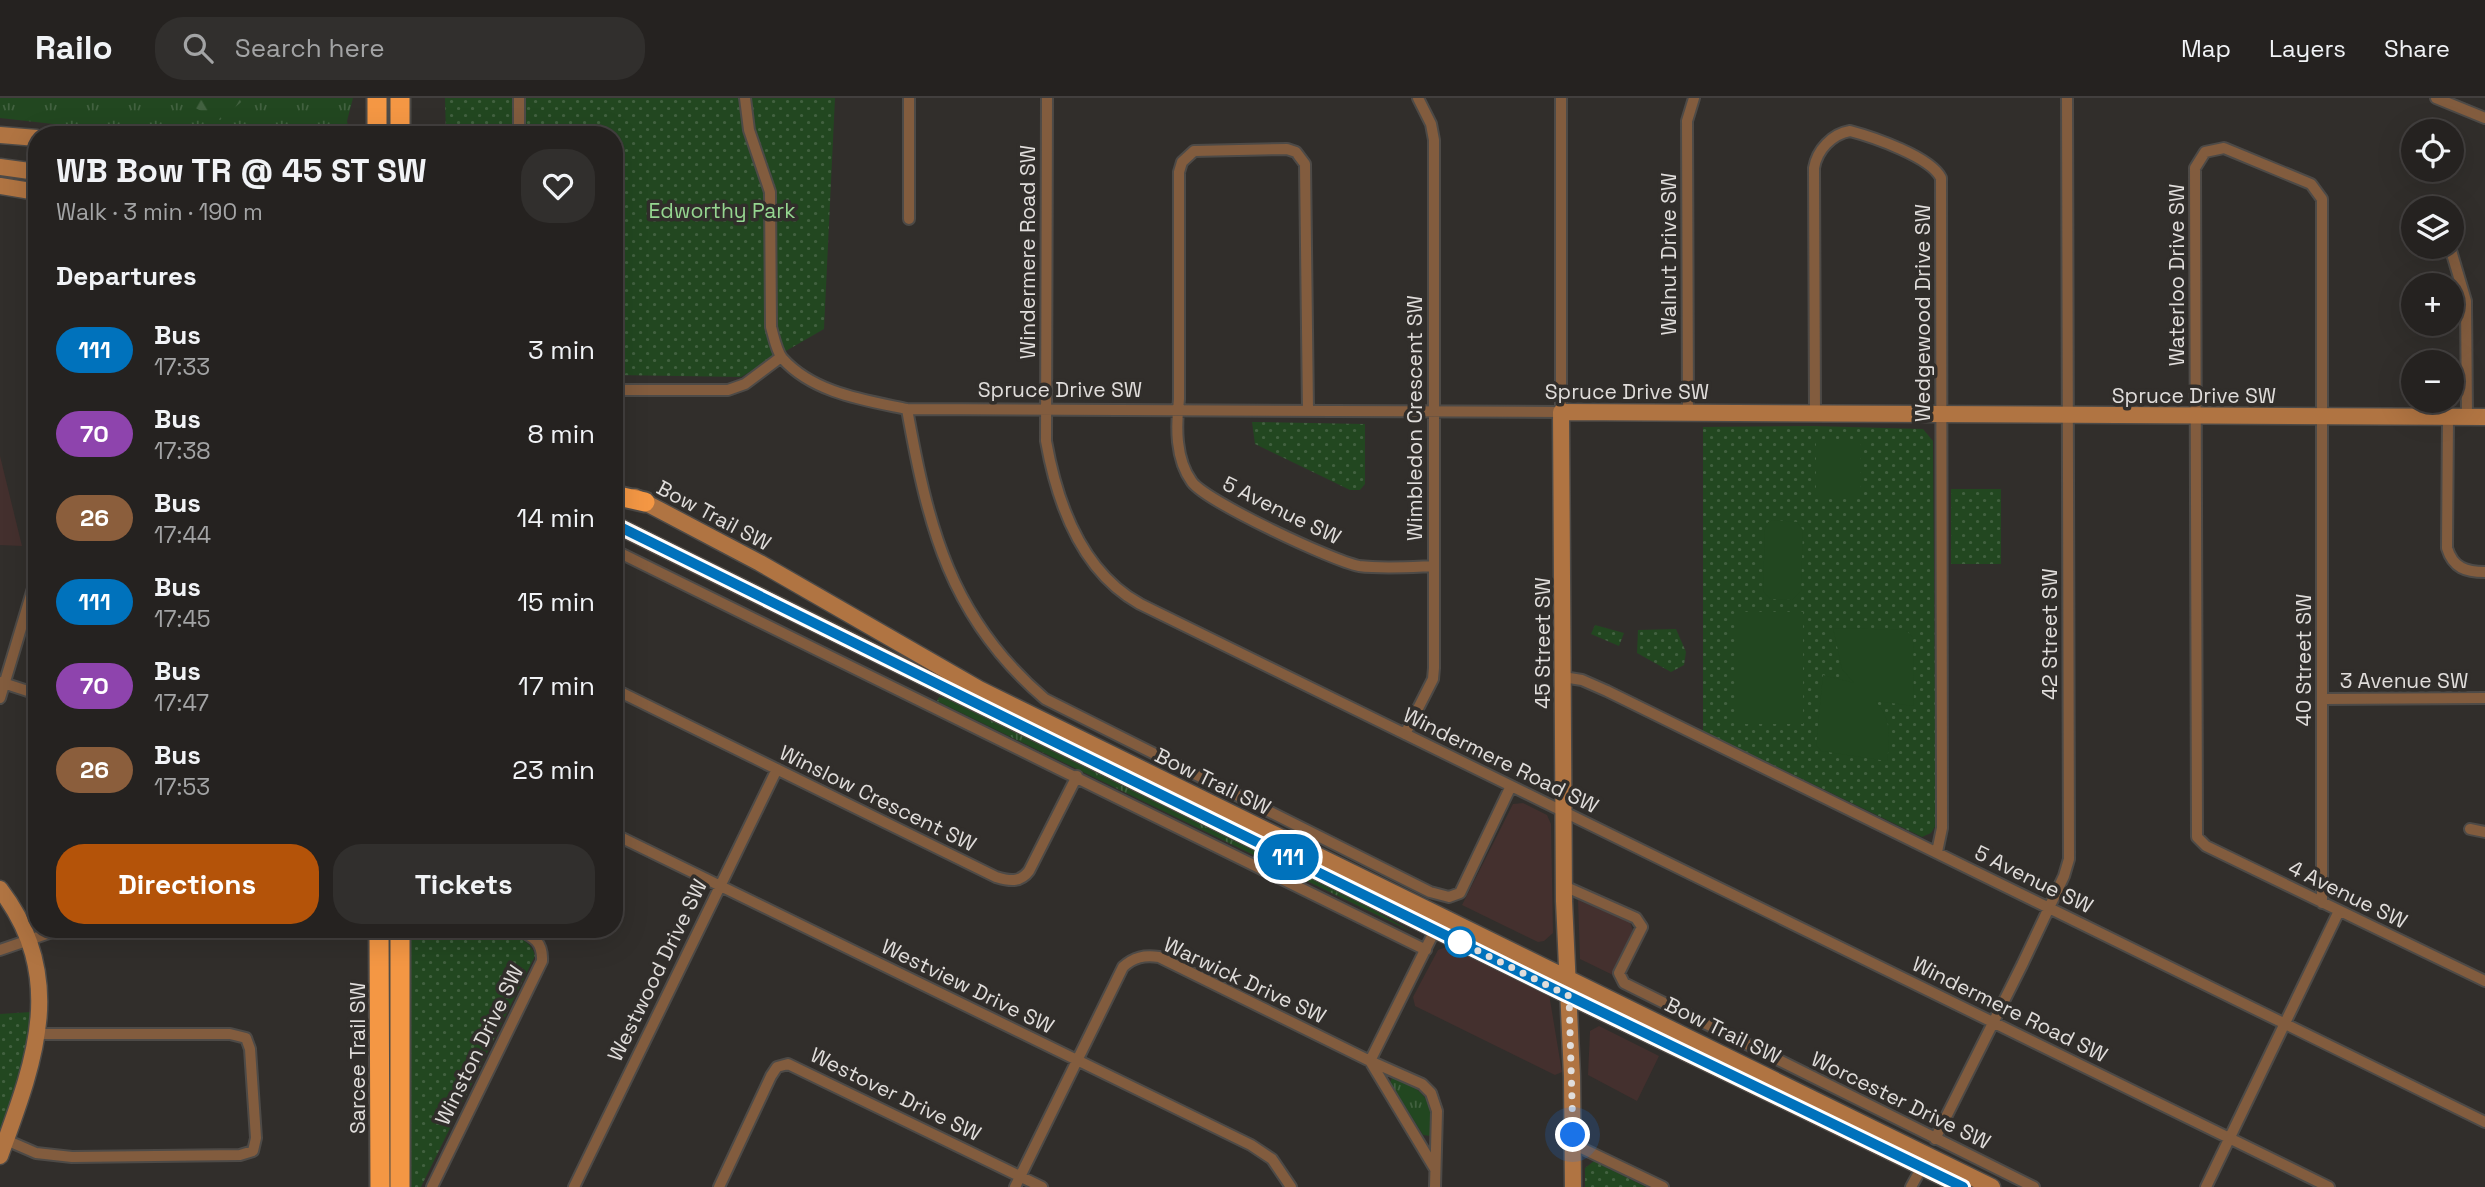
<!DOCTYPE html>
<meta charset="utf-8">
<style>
:root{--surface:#252220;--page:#312f2d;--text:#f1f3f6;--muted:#a3a4a5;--line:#423f3e;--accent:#b45309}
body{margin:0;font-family:"Space Grotesk",sans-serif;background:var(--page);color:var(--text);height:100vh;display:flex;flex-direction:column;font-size:26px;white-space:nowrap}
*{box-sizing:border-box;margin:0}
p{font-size:23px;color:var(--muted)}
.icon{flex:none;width:38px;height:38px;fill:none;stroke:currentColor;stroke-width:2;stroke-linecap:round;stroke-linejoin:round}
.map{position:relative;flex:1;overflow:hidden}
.details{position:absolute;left:28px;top:28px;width:595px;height:812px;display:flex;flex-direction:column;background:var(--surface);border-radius:28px;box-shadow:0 7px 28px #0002,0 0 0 2px var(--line)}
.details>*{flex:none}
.badge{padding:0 14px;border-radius:23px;font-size:24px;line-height:46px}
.buttons{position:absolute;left:2401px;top:21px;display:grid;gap:14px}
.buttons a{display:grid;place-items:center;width:63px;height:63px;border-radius:50%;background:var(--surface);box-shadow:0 7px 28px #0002,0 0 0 2px var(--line);font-size:35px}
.you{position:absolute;width:35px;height:35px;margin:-18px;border:5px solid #fff;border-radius:50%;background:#1a73e8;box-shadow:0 0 0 10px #1a73e833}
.map>.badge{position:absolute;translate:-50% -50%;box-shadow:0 0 0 4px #fff}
h2{padding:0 28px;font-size:26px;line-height:63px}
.round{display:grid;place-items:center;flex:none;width:74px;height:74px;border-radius:28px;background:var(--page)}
.headline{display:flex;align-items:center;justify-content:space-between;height:119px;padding:0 28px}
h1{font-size:33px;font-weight:600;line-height:52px}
.action{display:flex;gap:14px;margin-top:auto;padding:14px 28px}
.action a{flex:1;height:80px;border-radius:28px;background:var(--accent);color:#fff;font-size:28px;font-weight:600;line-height:80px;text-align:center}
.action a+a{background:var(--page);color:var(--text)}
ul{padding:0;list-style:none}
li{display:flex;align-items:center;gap:21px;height:84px;padding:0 28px}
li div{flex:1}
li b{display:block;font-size:26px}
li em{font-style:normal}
li .badge{min-width:77px;font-weight:700;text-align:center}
header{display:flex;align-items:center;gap:42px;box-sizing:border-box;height:98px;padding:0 35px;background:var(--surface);border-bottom:2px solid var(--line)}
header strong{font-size:33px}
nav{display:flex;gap:38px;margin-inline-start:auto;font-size:24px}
.search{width:490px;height:63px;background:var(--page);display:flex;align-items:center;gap:18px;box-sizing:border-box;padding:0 24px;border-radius:28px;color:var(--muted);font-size:26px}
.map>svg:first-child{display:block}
.commercial{fill:#44302e}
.grass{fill:url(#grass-tufts)}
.forest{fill:url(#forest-firs)}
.park{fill:url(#park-dots)}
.garden{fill:#224720}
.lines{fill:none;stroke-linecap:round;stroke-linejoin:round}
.street-casing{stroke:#4d4a47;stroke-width:14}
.secondary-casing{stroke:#4d4a47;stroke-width:19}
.highway-casing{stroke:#4d4a47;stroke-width:23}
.street{stroke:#825c3e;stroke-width:10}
.secondary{stroke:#b07442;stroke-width:16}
.highway{stroke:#f49744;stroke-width:19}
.line-casing{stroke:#fff;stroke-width:16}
.line{stroke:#0072bc;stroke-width:10}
.walk{stroke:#e0dddb;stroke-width:7;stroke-dasharray:0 12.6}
.stop-dot{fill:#fff;stroke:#0072bc;stroke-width:3.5}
.labels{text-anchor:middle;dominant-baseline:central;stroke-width:7;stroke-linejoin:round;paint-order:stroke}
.park-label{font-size:21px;fill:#95d690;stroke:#312e2b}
.street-label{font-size:21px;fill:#e0dddb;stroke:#312e2b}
</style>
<header>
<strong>Railo</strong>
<div class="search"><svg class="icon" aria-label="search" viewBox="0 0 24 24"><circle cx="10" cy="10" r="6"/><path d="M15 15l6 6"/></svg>Search here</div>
<nav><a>Map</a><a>Layers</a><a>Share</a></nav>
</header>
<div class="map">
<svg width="2485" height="1089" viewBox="0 0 2485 1089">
<defs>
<pattern id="grass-tufts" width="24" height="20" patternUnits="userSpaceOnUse" patternTransform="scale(1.75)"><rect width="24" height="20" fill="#224720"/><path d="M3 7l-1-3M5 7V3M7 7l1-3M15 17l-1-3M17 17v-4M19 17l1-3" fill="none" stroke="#426140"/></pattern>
<pattern id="forest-firs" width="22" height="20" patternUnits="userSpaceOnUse" patternTransform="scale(1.75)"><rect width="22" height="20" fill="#224720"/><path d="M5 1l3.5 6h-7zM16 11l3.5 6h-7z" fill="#426140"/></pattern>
<pattern id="park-dots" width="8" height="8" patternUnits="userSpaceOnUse" patternTransform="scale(1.75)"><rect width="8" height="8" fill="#224720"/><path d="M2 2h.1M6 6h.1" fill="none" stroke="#426140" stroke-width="1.8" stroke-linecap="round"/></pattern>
</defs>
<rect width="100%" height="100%" fill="#312e2b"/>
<path class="commercial" d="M0,357V358L22,448L0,447Z
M1523,705L1547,717L1551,726L1553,835L1544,843L1538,844L1462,807L1513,706Z
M1578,802L1630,824L1634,835L1615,878L1580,861Z
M1449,848L1549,896L1562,974L1555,977L1415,908L1413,899L1438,852Z
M1599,928L1659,958L1637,1003L1588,977L1590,933Z"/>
<path class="grass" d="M0,0H353L347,23L350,37H107L71,28L0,20Z
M939,599L957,602L1301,770L1412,834L937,603Z
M1393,978C1420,990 1440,1005 1431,1038L1423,1037L1390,984Z"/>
<path class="forest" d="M187,0H246L220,22L189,7Z"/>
<path class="park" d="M445,0H835L824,231L741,279L614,277V37H446Z
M1252,324L1365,326V386L1360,392H1350L1255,346Z
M1813,328L1923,331L1933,343L1936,727L1931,735L1922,739L1703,633V329Z
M1951,391H2001V466H1951Z
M1595,527L1624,535L1619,548L1591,536Z
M1676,531L1686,554L1684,567L1671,574L1637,555L1638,532Z
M411,831C439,831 528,822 535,858L421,1089H409Z
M31,914C32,955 12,996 0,1035V916Z
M1594,1063L1646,1089H1585V1070Z"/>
<path class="garden" d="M1816,343H1860V398H1816Z
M1774,422L1797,424L1803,432L1801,493L1792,502L1771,501L1763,494L1765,431L1768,424Z
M1736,514H1803V626H1736Z
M1833,530L1906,532L1913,540L1914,608L1875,603C1892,621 1890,639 1887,663L1821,653L1816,647L1823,577L1854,585L1842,571Z"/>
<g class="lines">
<g class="street-casing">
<path id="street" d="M519,0V37
M745,0L749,32L770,94L771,229C774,239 776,252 782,260C813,295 864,302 907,311L1561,314V0
M1047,0L1046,343C1057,405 1082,474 1140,506L2329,1089
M2436,0L2485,20
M909,121V0
M2450,149L2466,203L2467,319
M614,292H728L745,286L781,259
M907,311C928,429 950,520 1045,601L1430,794L1449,799L1460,795L1511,688
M1308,313L1305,66L1296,54L1287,51L1194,53L1182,64L1179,74V301C1176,328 1175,361 1192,384C1207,404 1333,463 1359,468C1383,471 1410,469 1434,468
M1688,314L1687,23L1694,0
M1815,315L1814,70C1817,52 1832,36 1850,33C1873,39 1931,59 1941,80L1942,730L1937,754
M2448,318L2447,450C2453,470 2466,474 2485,474
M614,452L1426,852
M1563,579L1582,582L1607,593L2485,1024
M0,584L37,596
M614,591L996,779C1009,783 1020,785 1029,773L1077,678
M0,600L34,487L37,467
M2323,601L2485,600
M1405,636L1433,581L1434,570V42L1431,26L1418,0
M2470,731L2485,734
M614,736L1251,1047L1272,1061L1291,1089
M1564,788L1636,820L1642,829L1619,875L1624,885L2034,1089
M2322,805V101L2311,86L2224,50L2205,54L2195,70L2197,739L2206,748L2485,883
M0,852L61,831
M1370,963L1435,832
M1370,963L1435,1071
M1935,1041L2022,867L2064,778L2069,761L2067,0
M6,1042L36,1055L72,1059L240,1057L253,1053L256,1040L250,951L246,940L230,936H39
M1573,1046L1663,1089
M432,1089L542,863C543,843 533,839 517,831
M574,1089L777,671
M719,1089L771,978L777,969L788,966L1042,1089
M1015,1089L1123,869C1134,859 1144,857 1159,859L1370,963L1422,986L1431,995L1437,1013L1435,1089
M1911,1089L1922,1069
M2206,1089L2339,813"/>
</g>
<g class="secondary-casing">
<path id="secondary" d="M0,37L37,40
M0,69L37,74
M0,88L37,94
M635,399L760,465L979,591L1992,1089
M614,426L1569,898L1963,1089
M0,791C68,880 34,965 0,1058
M1573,1089L1572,978L1564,803L1561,314L2485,319"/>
</g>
<g class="highway-casing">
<path id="highway" d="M400,0V37
M377,37V0
M614,397L645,404
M379,831L380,1089
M400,1089V831"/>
</g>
<use href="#street" class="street"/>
<use href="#secondary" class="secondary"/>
<use href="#highway" class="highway"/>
</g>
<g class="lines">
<g class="line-casing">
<path id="line" d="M614,426L1546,887L1963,1089"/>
</g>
<use href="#line" class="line"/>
<path class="walk" d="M1460,844L1452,840L1569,898L1573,1037"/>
</g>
<circle class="stop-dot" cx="1460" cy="844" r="14"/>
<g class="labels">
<g class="park-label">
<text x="722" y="112">Edworthy Park</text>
</g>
<g class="street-label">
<text transform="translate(1027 154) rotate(-90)">Windermere Road SW</text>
<text transform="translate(1668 156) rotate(-90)">Walnut Drive SW</text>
<text transform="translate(2176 177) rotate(-90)">Waterloo Drive SW</text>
<text transform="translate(1922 215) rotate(-90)">Wedgewood Drive SW</text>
<text x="1060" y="291">Spruce Drive SW</text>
<text x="1627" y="293">Spruce Drive SW</text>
<text x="2194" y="297">Spruce Drive SW</text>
<text transform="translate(1414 320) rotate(-90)">Wimbledon Crescent SW</text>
<text transform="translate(1282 412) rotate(26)">5 Avenue SW</text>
<text transform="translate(714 417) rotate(28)">Bow Trail SW</text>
<text transform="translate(2049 536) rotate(-90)">42 Street SW</text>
<text transform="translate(1542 545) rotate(-90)">45 Street SW</text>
<text transform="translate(2303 562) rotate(-90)">40 Street SW</text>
<text x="2404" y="582">3 Avenue SW</text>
<text transform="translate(1501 662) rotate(26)">Windermere Road SW</text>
<text transform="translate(1213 683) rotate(26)">Bow Trail SW</text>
<text transform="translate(878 700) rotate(26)">Winslow Crescent SW</text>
<text transform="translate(2034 781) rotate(26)">5 Avenue SW</text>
<text transform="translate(2348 796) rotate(26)">4 Avenue SW</text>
<text transform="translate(657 872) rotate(-64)">Westwood Drive SW</text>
<text transform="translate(1245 882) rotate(25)">Warwick Drive SW</text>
<text transform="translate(968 888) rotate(26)">Westview Drive SW</text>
<text transform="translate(2010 911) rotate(26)">Windermere Road SW</text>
<text transform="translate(1723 932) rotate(26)">Bow Trail SW</text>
<text transform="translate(479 947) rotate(-64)">Winston Drive SW</text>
<text transform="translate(357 960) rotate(-90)">Sarcee Trail SW</text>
<text transform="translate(896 996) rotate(26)">Westover Drive SW</text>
<text transform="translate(1901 1002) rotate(26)">Worcester Drive SW</text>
</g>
</g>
</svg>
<div class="buttons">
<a><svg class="icon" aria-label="locate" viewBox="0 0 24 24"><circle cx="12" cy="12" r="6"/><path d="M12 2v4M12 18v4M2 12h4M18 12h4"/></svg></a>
<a><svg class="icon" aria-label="layers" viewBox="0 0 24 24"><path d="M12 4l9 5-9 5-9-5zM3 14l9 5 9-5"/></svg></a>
<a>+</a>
<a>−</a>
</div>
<div class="you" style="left:1573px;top:1037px"></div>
<b class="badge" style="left:1288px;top:759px;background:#0072bc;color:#fff">111</b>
<section class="details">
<div class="headline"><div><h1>WB Bow TR @ 45 ST SW</h1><p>Walk · 3 min · 190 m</p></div><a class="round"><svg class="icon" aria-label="heart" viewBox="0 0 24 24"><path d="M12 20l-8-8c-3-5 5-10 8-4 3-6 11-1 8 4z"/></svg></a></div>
<h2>Departures</h2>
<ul>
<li><span class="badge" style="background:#0072bc;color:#fff">111</span><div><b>Bus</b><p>17:33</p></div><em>3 min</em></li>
<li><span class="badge" style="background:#8e44ad;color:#fff">70</span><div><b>Bus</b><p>17:38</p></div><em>8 min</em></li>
<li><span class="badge" style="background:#8b5e3c;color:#fff">26</span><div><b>Bus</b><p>17:44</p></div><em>14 min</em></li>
<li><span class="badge" style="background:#0072bc;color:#fff">111</span><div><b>Bus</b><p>17:45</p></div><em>15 min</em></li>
<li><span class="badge" style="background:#8e44ad;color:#fff">70</span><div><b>Bus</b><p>17:47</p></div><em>17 min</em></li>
<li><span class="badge" style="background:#8b5e3c;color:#fff">26</span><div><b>Bus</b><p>17:53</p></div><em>23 min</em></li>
</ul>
<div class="action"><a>Directions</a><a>Tickets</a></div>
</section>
</div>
